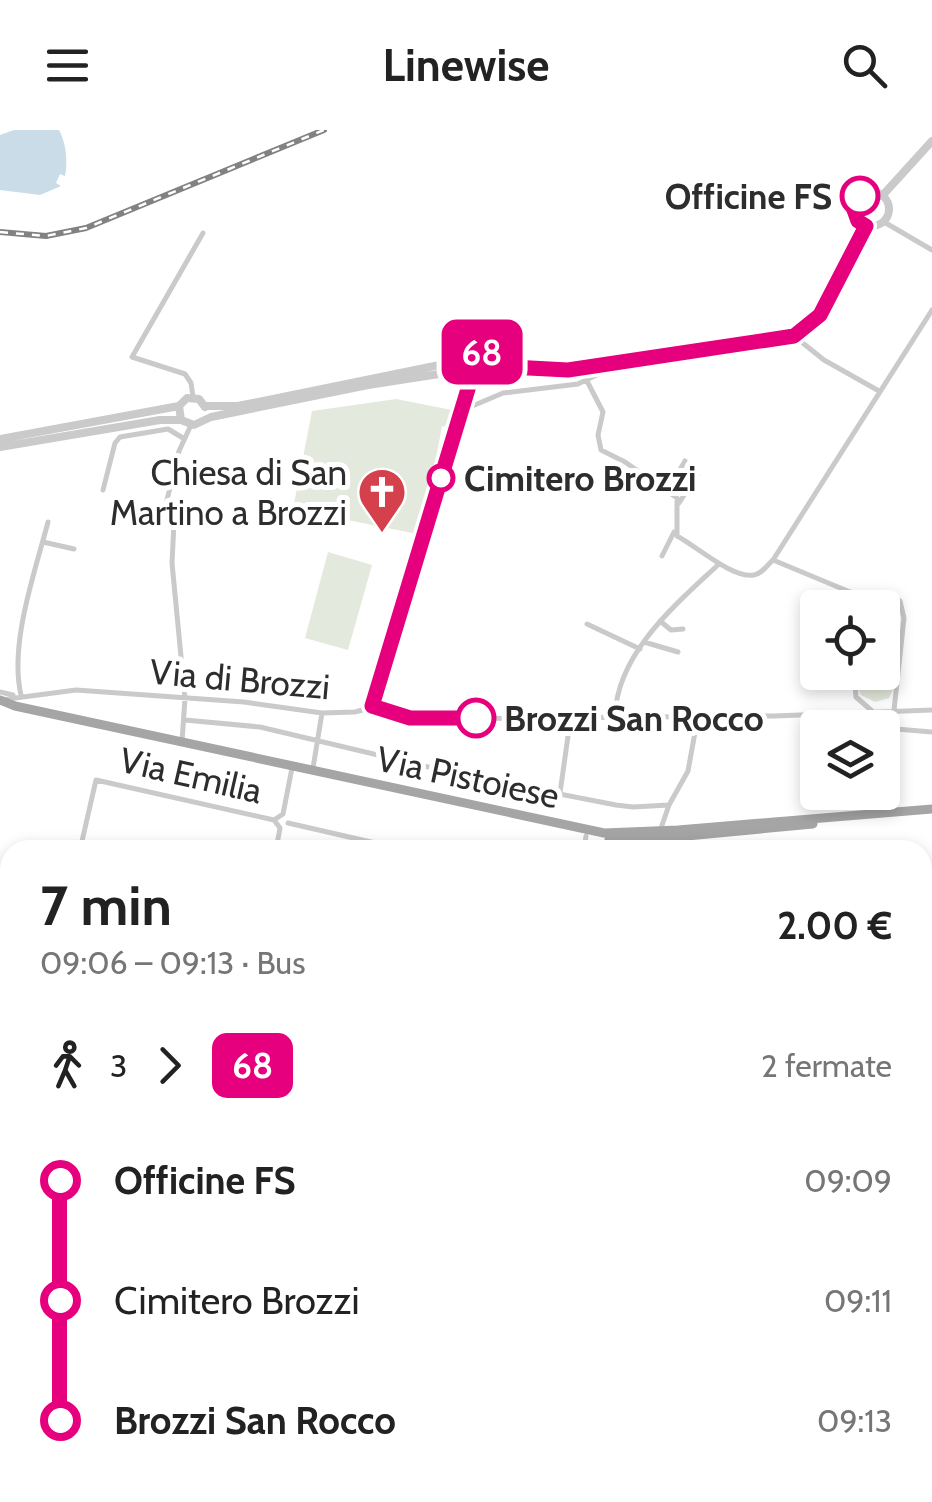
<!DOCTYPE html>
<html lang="it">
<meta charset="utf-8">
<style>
:root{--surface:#fff;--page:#f6f6f6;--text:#222;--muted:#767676}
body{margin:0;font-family:Cabin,sans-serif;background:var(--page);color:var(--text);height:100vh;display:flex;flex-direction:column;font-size:38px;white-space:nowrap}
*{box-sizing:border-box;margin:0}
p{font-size:32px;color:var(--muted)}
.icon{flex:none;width:55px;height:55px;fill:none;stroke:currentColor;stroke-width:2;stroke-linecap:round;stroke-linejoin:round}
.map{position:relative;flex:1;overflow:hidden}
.side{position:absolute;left:0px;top:710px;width:932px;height:662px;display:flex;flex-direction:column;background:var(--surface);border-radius:30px 30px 0 0;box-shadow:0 5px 15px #0003}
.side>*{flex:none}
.badge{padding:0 20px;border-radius:15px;font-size:35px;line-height:65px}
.buttons{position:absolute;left:800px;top:460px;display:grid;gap:20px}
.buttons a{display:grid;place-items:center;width:100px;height:100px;border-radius:10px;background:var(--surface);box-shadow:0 5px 15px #0003;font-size:50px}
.map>.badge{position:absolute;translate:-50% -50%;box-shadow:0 0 0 5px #fff}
.legs{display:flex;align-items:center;gap:15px;height:110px;padding:0 40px;font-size:32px}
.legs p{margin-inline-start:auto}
.overview{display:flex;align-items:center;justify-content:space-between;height:170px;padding:0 40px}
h1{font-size:55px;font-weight:700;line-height:75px}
ul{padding:0 40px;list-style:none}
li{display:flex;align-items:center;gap:35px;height:120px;font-size:38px}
li i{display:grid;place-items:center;width:15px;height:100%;margin:0 12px;background:currentColor}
li i::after{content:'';width:25px;height:25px;margin:-12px;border:8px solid;border-radius:50%;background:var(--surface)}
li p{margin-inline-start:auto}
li:first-child i{background:linear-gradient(#0000 50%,currentColor 0)}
li:last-child i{background:linear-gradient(currentColor 50%,#0000 0)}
header{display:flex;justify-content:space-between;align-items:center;height:130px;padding:0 40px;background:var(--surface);font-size:45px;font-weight:700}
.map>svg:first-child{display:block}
.green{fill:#e3e9dc}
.water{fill:#cadce8}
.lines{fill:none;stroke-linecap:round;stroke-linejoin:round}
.stream{stroke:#cadce8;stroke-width:2.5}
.minor{stroke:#cacaca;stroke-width:5}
.tertiary{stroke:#cacaca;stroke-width:8}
.primary{stroke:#a5a5a5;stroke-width:9}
.motorway{stroke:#949494;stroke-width:10}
.rail-casing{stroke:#828282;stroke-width:6}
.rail{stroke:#fff;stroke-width:2.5;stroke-dasharray:8;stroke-linecap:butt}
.line-1-casing{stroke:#fff;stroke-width:22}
.line-1{stroke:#e6007e;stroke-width:15}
.stop-1-dot{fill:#fff;stroke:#e6007e;stroke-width:5}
.labels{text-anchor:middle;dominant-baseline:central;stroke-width:10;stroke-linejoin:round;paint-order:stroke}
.stop-label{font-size:35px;font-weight:bold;fill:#2d2d2d;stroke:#fff;text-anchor:start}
.poi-label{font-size:35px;fill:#2d2d2d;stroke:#fff;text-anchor:end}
.street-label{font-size:35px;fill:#2d2d2d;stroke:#fff}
</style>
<header><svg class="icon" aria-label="menu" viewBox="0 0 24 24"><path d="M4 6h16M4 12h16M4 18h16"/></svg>Linewise<svg class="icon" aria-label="search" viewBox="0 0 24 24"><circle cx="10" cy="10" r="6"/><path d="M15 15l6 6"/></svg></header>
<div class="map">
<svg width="932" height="1372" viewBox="0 0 932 1372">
<rect width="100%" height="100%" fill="#fff"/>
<path class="green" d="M396,269L452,280L451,298L442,296L422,405L293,379L312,281Z
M328,422L372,435L348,520L305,508Z
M880,473L890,474C903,491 900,551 889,568L875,572L861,565L857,557V543L882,542V478L872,477Z"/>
<path class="water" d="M14,0H59C66,13 68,31 65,46L60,44L56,53L61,56L40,65L0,60V5Z"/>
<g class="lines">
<path class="stream" d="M922,1025L932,1024"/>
<path class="minor" d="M884,92L932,120
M794,206L824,230L879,261
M587,251L603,282L598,305L601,320L625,332L677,368V406C696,416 733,449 754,445C762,444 767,435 773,430L932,180
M193,267L191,253L185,244L132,227L203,103
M463,280L503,263L578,254L623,232
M103,360L115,313L120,307L168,299L183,308
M667,361L685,331
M679,373L697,345
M43,412L74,419
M662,426L674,402
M773,430L850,462L900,471L904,488L894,580
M861,478L862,465
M660,491L671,500L683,499
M587,494L640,519
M644,512L678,522
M854,542L856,567L872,581
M0,562L13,565
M21,565C9,514 35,442 48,392
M0,570L76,560L244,572L322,583L355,582L373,577L405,587L426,589L774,586L932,580
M373,577L471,249
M615,586C617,523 676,474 719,434
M185,590L260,597L462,645L616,675L633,677L669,675
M896,599L932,602
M182,612L185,568L172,433L174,393L167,370L179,321L191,295
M313,638L322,583
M560,663L569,599
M288,693L406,720
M660,701L669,675L688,641L698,586
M80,720L96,650L274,690
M276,720L280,698L274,690L283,684L292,638
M584,720L586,706
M922,762L932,860
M922,989L932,988
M0,1111L10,1128
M439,1362L440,1372"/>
<path class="tertiary" d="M855 79a17 17 0 1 1 34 0a17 17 0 1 1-34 0Z
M882,66L932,11
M463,234L467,225L477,221L487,226L491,236
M491,236L568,239L794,206L820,185L865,96
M205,276H238L464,230
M181,290L179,276L187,268L199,269L205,277
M0,309L179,276
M0,317L160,290H181L194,295L211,287L368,255L452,242L464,243L479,250L487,245L491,236"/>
<path class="primary" d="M0,570L15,576L604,703L678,700L932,679
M609,709H655L813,694"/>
<path class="motorway" d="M0,882L10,931
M0,952L10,1002
M82,1362L84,1372
M97,1362L99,1372"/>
<g class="rail-casing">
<path id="rail" d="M0,102L46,106L86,98L324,0
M922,1040L932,1039
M0,1206L10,1203"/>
</g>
<use href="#rail" class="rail"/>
</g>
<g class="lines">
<g class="line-1-casing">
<path id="line-1" d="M476,588H410L372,576L471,249L464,240L466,227L479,222L489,228L491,236L568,240L794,206L820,185L866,96L858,91L854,80L860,66"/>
</g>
<use href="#line-1" class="line-1"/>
</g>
<defs>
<g id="church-pin" transform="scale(2.5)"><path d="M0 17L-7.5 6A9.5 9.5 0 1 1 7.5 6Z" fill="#d4404c" stroke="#fff"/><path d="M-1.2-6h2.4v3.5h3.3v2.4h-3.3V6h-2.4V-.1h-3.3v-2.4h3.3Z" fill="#fff"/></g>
</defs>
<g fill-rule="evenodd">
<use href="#church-pin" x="382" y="362"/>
</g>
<g class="stop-1-dot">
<circle cx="860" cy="66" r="18"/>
<circle cx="441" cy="348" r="12"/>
<circle cx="476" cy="588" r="18"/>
</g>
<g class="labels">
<g class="stop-label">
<text x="832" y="66" text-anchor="end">Officine FS</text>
<text x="464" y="348">Cimitero Brozzi</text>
<text x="504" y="588">Brozzi San Rocco</text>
</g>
<g class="poi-label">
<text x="347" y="342">Chiesa di San<tspan x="347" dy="40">Martino a Brozzi</tspan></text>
</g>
<g class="street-label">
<text transform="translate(240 549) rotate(5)">Via di Brozzi</text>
<text transform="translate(191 645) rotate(13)">Via Emilia</text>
<text transform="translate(468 647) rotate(12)">Via Pistoiese</text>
</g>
</g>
</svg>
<div class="buttons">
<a><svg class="icon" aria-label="locate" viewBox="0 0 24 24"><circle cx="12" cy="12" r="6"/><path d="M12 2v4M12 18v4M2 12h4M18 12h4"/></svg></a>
<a><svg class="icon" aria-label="layers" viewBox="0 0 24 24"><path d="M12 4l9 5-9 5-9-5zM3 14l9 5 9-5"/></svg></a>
</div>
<b class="badge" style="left:482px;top:222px;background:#e6007e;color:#fff">68</b>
<section class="side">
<div class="overview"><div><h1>7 min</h1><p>09:06 – 09:13 · Bus</p></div><b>2.00 €</b></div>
<div class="legs"><svg class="icon" aria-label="walk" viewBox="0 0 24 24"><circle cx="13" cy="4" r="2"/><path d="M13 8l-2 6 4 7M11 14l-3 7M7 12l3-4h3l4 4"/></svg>3<svg class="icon" aria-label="forward" viewBox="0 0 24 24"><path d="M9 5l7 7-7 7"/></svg><b class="badge" style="background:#e6007e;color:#fff">68</b><p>2 fermate</p></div>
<ul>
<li><i style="color:#e6007e"></i><b>Officine FS</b><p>09:09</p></li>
<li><i style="color:#e6007e"></i><span>Cimitero Brozzi</span><p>09:11</p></li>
<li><i style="color:#e6007e"></i><b>Brozzi San Rocco</b><p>09:13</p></li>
</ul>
</section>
</div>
